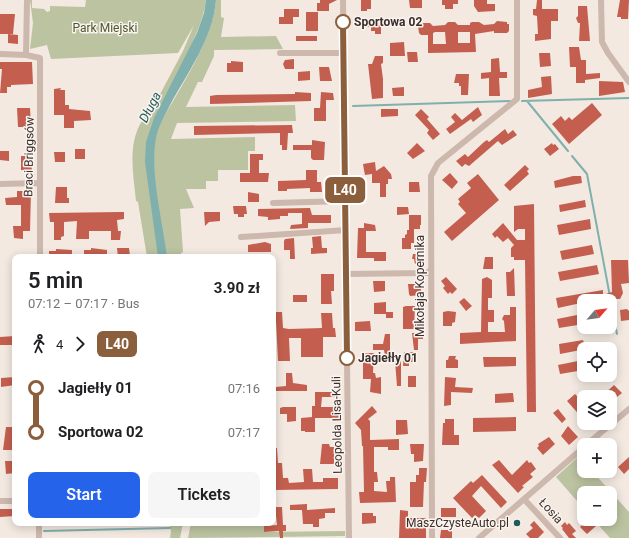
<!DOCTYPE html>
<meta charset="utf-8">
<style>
:root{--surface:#fff;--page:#f6f6f6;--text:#202124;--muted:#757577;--accent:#2563eb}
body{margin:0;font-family:Roboto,sans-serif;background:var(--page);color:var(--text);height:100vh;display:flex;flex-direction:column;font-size:15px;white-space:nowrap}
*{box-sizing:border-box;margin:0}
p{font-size:13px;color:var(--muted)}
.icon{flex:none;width:22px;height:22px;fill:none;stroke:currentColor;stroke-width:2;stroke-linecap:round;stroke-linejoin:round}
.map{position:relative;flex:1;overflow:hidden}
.side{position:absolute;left:12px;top:254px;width:264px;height:272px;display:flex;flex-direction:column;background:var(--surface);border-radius:8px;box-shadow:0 2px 10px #0003}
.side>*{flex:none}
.badge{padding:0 8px;border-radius:6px;font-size:14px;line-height:26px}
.needle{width:26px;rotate:62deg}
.controls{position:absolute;left:577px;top:294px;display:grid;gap:8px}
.controls a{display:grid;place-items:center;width:40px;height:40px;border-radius:8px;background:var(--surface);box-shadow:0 2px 10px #0003;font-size:20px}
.map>.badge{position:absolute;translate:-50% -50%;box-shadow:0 0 0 2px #fff}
.legs{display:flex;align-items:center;gap:6px;height:44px;padding:0 16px;font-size:13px}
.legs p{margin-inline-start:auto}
.head{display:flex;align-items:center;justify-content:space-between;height:68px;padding:0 16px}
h1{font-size:22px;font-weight:600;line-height:30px}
.action{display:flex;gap:8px;margin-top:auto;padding:8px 16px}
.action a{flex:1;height:46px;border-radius:8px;background:var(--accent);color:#fff;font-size:16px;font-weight:600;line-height:46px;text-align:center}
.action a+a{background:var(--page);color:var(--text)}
ul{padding:0 16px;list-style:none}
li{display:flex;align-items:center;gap:14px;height:44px;font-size:15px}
li i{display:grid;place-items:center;width:6px;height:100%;margin:0 5px;background:currentColor}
li i::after{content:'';width:10px;height:10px;margin:-5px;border:3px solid;border-radius:50%;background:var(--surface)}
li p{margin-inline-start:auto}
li:first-child i{background:linear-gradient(#0000 50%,currentColor 0)}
li:last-child i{background:linear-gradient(currentColor 50%,#0000 0)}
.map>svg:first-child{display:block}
.green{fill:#bbc3a1}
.water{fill:#80b0ad}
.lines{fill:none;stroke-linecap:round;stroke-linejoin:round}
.stream{stroke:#80b0ad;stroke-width:2}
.building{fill:#c45f4f;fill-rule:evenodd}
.minor{stroke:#ccb8ad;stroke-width:6}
.line-1-casing{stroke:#fff;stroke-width:9}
.line-1{stroke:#8b5e3c;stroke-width:6}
.stop-1-dot{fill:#fff;stroke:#8b5e3c;stroke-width:2}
.poi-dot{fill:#215b59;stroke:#faf3ee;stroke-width:1.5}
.labels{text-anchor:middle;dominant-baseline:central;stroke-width:3;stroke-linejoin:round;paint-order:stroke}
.stop-label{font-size:12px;font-weight:bold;fill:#3a2e2b;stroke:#faf3ee;text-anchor:start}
.park-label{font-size:12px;fill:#4d582f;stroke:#faf3ee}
.street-label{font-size:12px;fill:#3a2e2b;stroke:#faf3ee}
.poi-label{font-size:12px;fill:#3a2e2b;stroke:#faf3ee;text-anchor:end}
.water-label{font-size:13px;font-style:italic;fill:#215b59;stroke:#faf3ee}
</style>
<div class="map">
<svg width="629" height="538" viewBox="0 0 629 538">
<rect width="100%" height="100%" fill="#f3e9e1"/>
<path class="green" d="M30,0H32V8L44,9L47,12L50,11V6L85,7L86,0H206C203,23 192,42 183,64C175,83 169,103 161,122C181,86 212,41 216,0H221V17L224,18L221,37L276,36L283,49L214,50V56L202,82H198L186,107L295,105L296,121L177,123L171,139L255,137V151H248V170H218V181H206V189H186L194,208L180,209L183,252L181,253L182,257H147L138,202L136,201C133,171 126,139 147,114L149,115L183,51L194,25L178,53L51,59L47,45L30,49L33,23Z
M579,456L584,462V471H592L629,512V538H610L593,519H610V493H584V509L556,477Z
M169,523H183L180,538H170L171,531Z
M191,523H264L265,532L345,531V536L188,538Z"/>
<path class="water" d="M206,0H216C213,38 188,72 170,105C166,113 161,122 158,130C147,164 163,221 167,257H158L145,162L146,142L154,118L197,33L204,13Z"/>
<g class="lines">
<path class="stream" d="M522,101L629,98
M527,101L568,151
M353,106L512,101
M572,156L587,174L617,334
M44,531L170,528"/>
</g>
<path class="building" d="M320,0H337L329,4V11H317V3H320Z
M361,0H371V9H367V11H361Z
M409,0H422V8H410Z
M442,0H458V4H453V9H445V5H442Z
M474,0H487V4H495V11L478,12L474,6Z
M537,0H542V9H558V21H551V39L535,41V34H538L537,16L533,15V9H536Z
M620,0H629L628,19H621V17H617Z
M578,6H587L590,41H579L580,23H578L576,18L578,16Z
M284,9H299V17H293V24H279V17H284Z
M306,12H318V31H306Z
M0,14H15L13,34H0Z
M375,20L385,22V27H381V34H375V31H371V27H367V23L375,22Z
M497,21L507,22V24H509V31L507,33H494V31L475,34L476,52L428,53V35H421L419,33L418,26L423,23H430L433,26L445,25L448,22H455L458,25H470V23L472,22H479L484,25L494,24ZM435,32H445L446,44H433V33ZM458,32H470V43H458Z
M8,34L18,35V44L8,43Z
M296,36H317V41H296Z
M404,42L405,56H390V43Z
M569,47H579L581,60H586V74L600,73V78L585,80V83H576V67H570Z
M407,52H417L418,62H408Z
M539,53H550L551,66L540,67Z
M375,56H383V63L381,64L383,79V98L372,99L368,64H372Z
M499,58L500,72H507V78H499L500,96H489V78L481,79V73L491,72V59Z
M294,59V69H285L283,64L285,60Z
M231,61L243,62V72H227V63H231Z
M0,62H32L33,84L11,85V87H7V93H0L2,69H0Z
M319,67H329L332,81H320Z
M310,71V80L298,81V72Z
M456,74H469L468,95H461V86H459V83H454Z
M551,76L552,94L528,98V90L542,87L541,77Z
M599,81L623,82L625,92L599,96Z
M404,87V96H393L392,88Z
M61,88L60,90H65V105H69V109L90,111L91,120L74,121V128H64V115H54V89Z
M295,92L311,93V101L210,104V96L216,95L295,94Z
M321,92L333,93L334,100H326V121H314V108H320Z
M592,103L602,115L569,144L552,124L561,116L565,121L569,117L572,120Z
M478,107L482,115L473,122L471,119L450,134L446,129L455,122L451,117L455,113L462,120Z
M17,108H30L31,127H18Z
M381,109H398V116L381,117Z
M421,109L429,117L427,119L440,134L433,140L427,133L429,130L415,115Z
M292,125L293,133H288L287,150H282V145H280V133L194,135V126Z
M505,129L508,134L513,130L517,135L502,145L498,141L469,166L465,164L462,167L456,161L465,154L468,157L484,142L487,140L489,142Z
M312,140L325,142L324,160H313L311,158V150H293V145H312Z
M417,143L425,151L413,159L407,153Z
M552,143L553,145L555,144L559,149L550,156L544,149Z
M75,149H85V159H75Z
M0,151H9V161L0,160Z
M54,152H65V162H55Z
M250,154H263V160H259V173H269L268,182H240V173H250Z
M21,156H27V159H31L32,171L21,170Z
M375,162L376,171L384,166L391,174L392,179H388V184H386V197H380V183H372V174L365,175L364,170L363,164Z
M525,165L529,169L527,171L529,174L510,191L504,185Z
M306,170H317V182H321L322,192H310V188L287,189V191H278V181L306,180Z
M450,173L458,182L452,189L442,180Z
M478,174L499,200L452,241L444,232L466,213L458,204L460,202L458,199L471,188L467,183Z
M573,176H581L582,183L555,188L554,181Z
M409,182H419L420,192H409Z
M56,187H67V198H69V203H55Z
M17,191H31L30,231H23V239L14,238L13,226H21V205H6L5,198L17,197Z
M248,192L259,194V202H248Z
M585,200L586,207L560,212L559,205Z
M534,204L536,412H527L525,260H514V257H511V248L514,245L508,238L503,242L497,236L495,238L492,234L503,223L517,240H525V229H518L514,232V206Z
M233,206H246L247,214H244V217H238V214H234Z
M397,207H408L409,214L397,215Z
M310,208L312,215H331V223H308V228L290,229L291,225L302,224V213H288V216H280V219L268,220V217L258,216V209Z
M120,212H124V219L117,220L118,231H121L120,240H111V231H89V239H76L77,221L64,222V236L61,237V240H54V222H50L49,213Z
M204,212H220V221L209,222L205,226Z
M409,215H421V225H420V229H414V243H411V249H402V238H405V235L407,234V230H409Z
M590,219L591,229L559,235L557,225Z
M364,223L375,225L376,231H366V252H386V261H374V258H357L358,228H364Z
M321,236L322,248H327V253L311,254V248H313L312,237Z
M294,238L295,259H290V250H284V241L285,239Z
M265,242L271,244V252H248V245Z
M592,245L594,254L562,260L560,251Z
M91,248L107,250V257H84V250H91Z
M117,248H129L130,256L118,257Z
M56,249L72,250V257H49V251H56Z
M413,254H422V264H415L414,259H412Z
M485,257H493V269H483Z
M611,260H628L629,283L621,284L623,293L620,299H613V298L584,301L581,303L558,308L556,298L603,290V295L612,292Z
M597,265L599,274L560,281L558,272Z
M514,268L515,296H507L506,272H510Z
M321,274H334V291H331L332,304H321Z
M446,277L457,289L452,294L450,292L448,294L443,288L445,286L441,281Z
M487,277L492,280V298H488V310H494V322H488V332H505L504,321L502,319L504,315H510V307H516V341L460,344V333L481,332L482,279Z
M373,281H385V291L374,292Z
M408,284H421V295L410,296L409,294Z
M293,295H307V302H293Z
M464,298L472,306L466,311L459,302Z
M386,302V312H393V318H386V314H374V303Z
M406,306H415L414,329H403V307Z
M627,309L629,311V320L621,321L620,310Z
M448,311L456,312L455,322L452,323V326H443V312Z
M273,312H282L283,328L289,329L322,328L321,313H332L333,328H335L336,337H323V357H301V338H289L290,361H278L276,321H273Z
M582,314L584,324L559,328L557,319Z
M370,321L371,331H355V322Z
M412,333H423V339H418V350H414Z
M385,334H390V356H385L384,350H373V344H383Z
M15,336V345H0V337Z
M583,340L586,349L560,354L559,344Z
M404,352H415L416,362H409V366H403Z
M363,353H374L373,373H375L376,378L381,377V394L370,392L371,379H363Z
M449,356H456L455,359L458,360V368H446V360H448Z
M483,357H516V366L484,367Z
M583,360L584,370L560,374L558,365Z
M395,361H401V386H397Z
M286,373H292L293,383L307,385V391H276V387L286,386Z
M408,376H416V387H408Z
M15,377V385L1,387V378Z
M445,377L456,378L455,387L473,388L472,393L451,392V405L444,406Z
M614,385L622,393L617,397L616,396L610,401V397H601Z
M315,392H334V397H322L321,407H339V418H315V432H305V431H301V418L312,417V406H315Z
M511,393H513L514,402L495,403V394Z
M575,394L584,403V420L567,401Z
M372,406L377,412L368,419L370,421V440L399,439V450H388V447H374V472H377L378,482H374V491L387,492L386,481H390V477H395L396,502L360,503L359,492H364L363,446H362L361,430L355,423Z
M283,407H296V421L287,422V414H280V408Z
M558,409L566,419L562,423L553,413Z
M516,417V431L473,432V418Z
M445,419H454V435H459V445H442L443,423H445Z
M396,420H407L408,434L396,435Z
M568,426L578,437L569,445L561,436Z
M6,427H15V450H3Z
M549,437L555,444L543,455L537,448L539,446L538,444Z
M322,444H329L330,447H334V464H320Z
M410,444H424L423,461L414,462V454H411Z
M273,448H277L278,463H282L283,478H288L289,483L304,482L303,469H312L313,482H323V478H338V489L274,490Z
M629,457V469L624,474L618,467Z
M499,460L512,475L527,460L529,463L531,462L536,469L530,474L533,477L522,486L524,487L518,493L492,465Z
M5,461H15V473L6,474Z
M419,468H427L426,482H424L423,507H410V482H416V475H419Z
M482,475L507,502L501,508L481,486L472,496L486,511L479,518L475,515L472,518L453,498L471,481L473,483Z
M307,504V510L335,508V513H325V518L319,519V527H313V524H303L302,510H290V505Z
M273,507H282L283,525H286V531H283V538H280L279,531L264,532V526L277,525L276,516H273Z
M441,508H456V517H441Z
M0,509H15V516L0,517Z
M400,510L408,511V518H426V538H399Z
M362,513H373V516H376V523L362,524Z
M588,519L596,526L587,534L580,527Z
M534,521L544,532L538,538H530L526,534L533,528L530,525Z
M565,522L567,525L569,523L576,531L572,534L576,538H569L562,529L563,528L561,526Z
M441,530H452V538H440Z"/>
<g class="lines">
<path class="minor" d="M343,0L349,538
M601,0L602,42L608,53L629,82
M280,53H344
M0,54L26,55L40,58V257
M26,55L27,0
M0,184L39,183
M273,203L346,201
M241,237L346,230
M346,274L427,273L431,270
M586,445L629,409
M524,499L560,538
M0,501H15
M39,523V538
M432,538L431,176L438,163L517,99V0
M479,538L584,447"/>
</g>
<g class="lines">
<g class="line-1-casing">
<path id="line-1" d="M343,22L347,358"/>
</g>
<use href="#line-1" class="line-1"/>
</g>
<g class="stop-1-dot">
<circle cx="343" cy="22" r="7"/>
<circle cx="347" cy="358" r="7"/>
</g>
<circle class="poi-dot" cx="517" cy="523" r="4"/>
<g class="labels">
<g class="stop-label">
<text x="354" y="22">Sportowa 02</text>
<text x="358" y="358">Jagiełły 01</text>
</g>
<g class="park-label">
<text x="105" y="28">Park Miejski</text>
</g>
<g class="street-label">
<text transform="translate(29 157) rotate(-89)">Braci Briggsów</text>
<text transform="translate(420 286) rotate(-90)">Mikołaja Kopernika</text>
<text transform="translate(337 425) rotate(-91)">Leopolda Lisa-Kuli</text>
<text transform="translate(551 511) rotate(48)">Łosia</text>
</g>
<g class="poi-label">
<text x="509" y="523">MaszCzysteAuto.pl</text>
</g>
<g class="water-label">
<text transform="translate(150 107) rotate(-63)">Długa</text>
</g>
</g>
</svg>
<div class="controls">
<a><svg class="needle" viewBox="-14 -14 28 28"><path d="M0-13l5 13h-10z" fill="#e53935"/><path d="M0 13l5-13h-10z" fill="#757577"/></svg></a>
<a><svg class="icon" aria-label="locate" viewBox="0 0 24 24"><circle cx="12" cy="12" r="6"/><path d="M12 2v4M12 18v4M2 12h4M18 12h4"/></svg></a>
<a><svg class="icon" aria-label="layers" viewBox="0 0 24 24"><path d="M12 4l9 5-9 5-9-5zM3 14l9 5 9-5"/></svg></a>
<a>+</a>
<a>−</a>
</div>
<b class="badge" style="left:345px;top:190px;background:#8b5e3c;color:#fff">L40</b>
<section class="side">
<div class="head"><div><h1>5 min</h1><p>07:12 – 07:17 · Bus</p></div><b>3.90 zł</b></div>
<div class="legs"><svg class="icon" aria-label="walk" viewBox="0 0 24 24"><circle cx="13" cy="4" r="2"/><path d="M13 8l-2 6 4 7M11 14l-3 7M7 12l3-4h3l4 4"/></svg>4<svg class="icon" aria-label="forward" viewBox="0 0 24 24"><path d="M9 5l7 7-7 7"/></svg><b class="badge" style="background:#8b5e3c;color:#fff">L40</b></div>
<ul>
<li><i style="color:#8b5e3c"></i><b>Jagiełły 01</b><p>07:16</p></li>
<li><i style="color:#8b5e3c"></i><b>Sportowa 02</b><p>07:17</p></li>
</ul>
<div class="action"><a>Start</a><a>Tickets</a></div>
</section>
</div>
